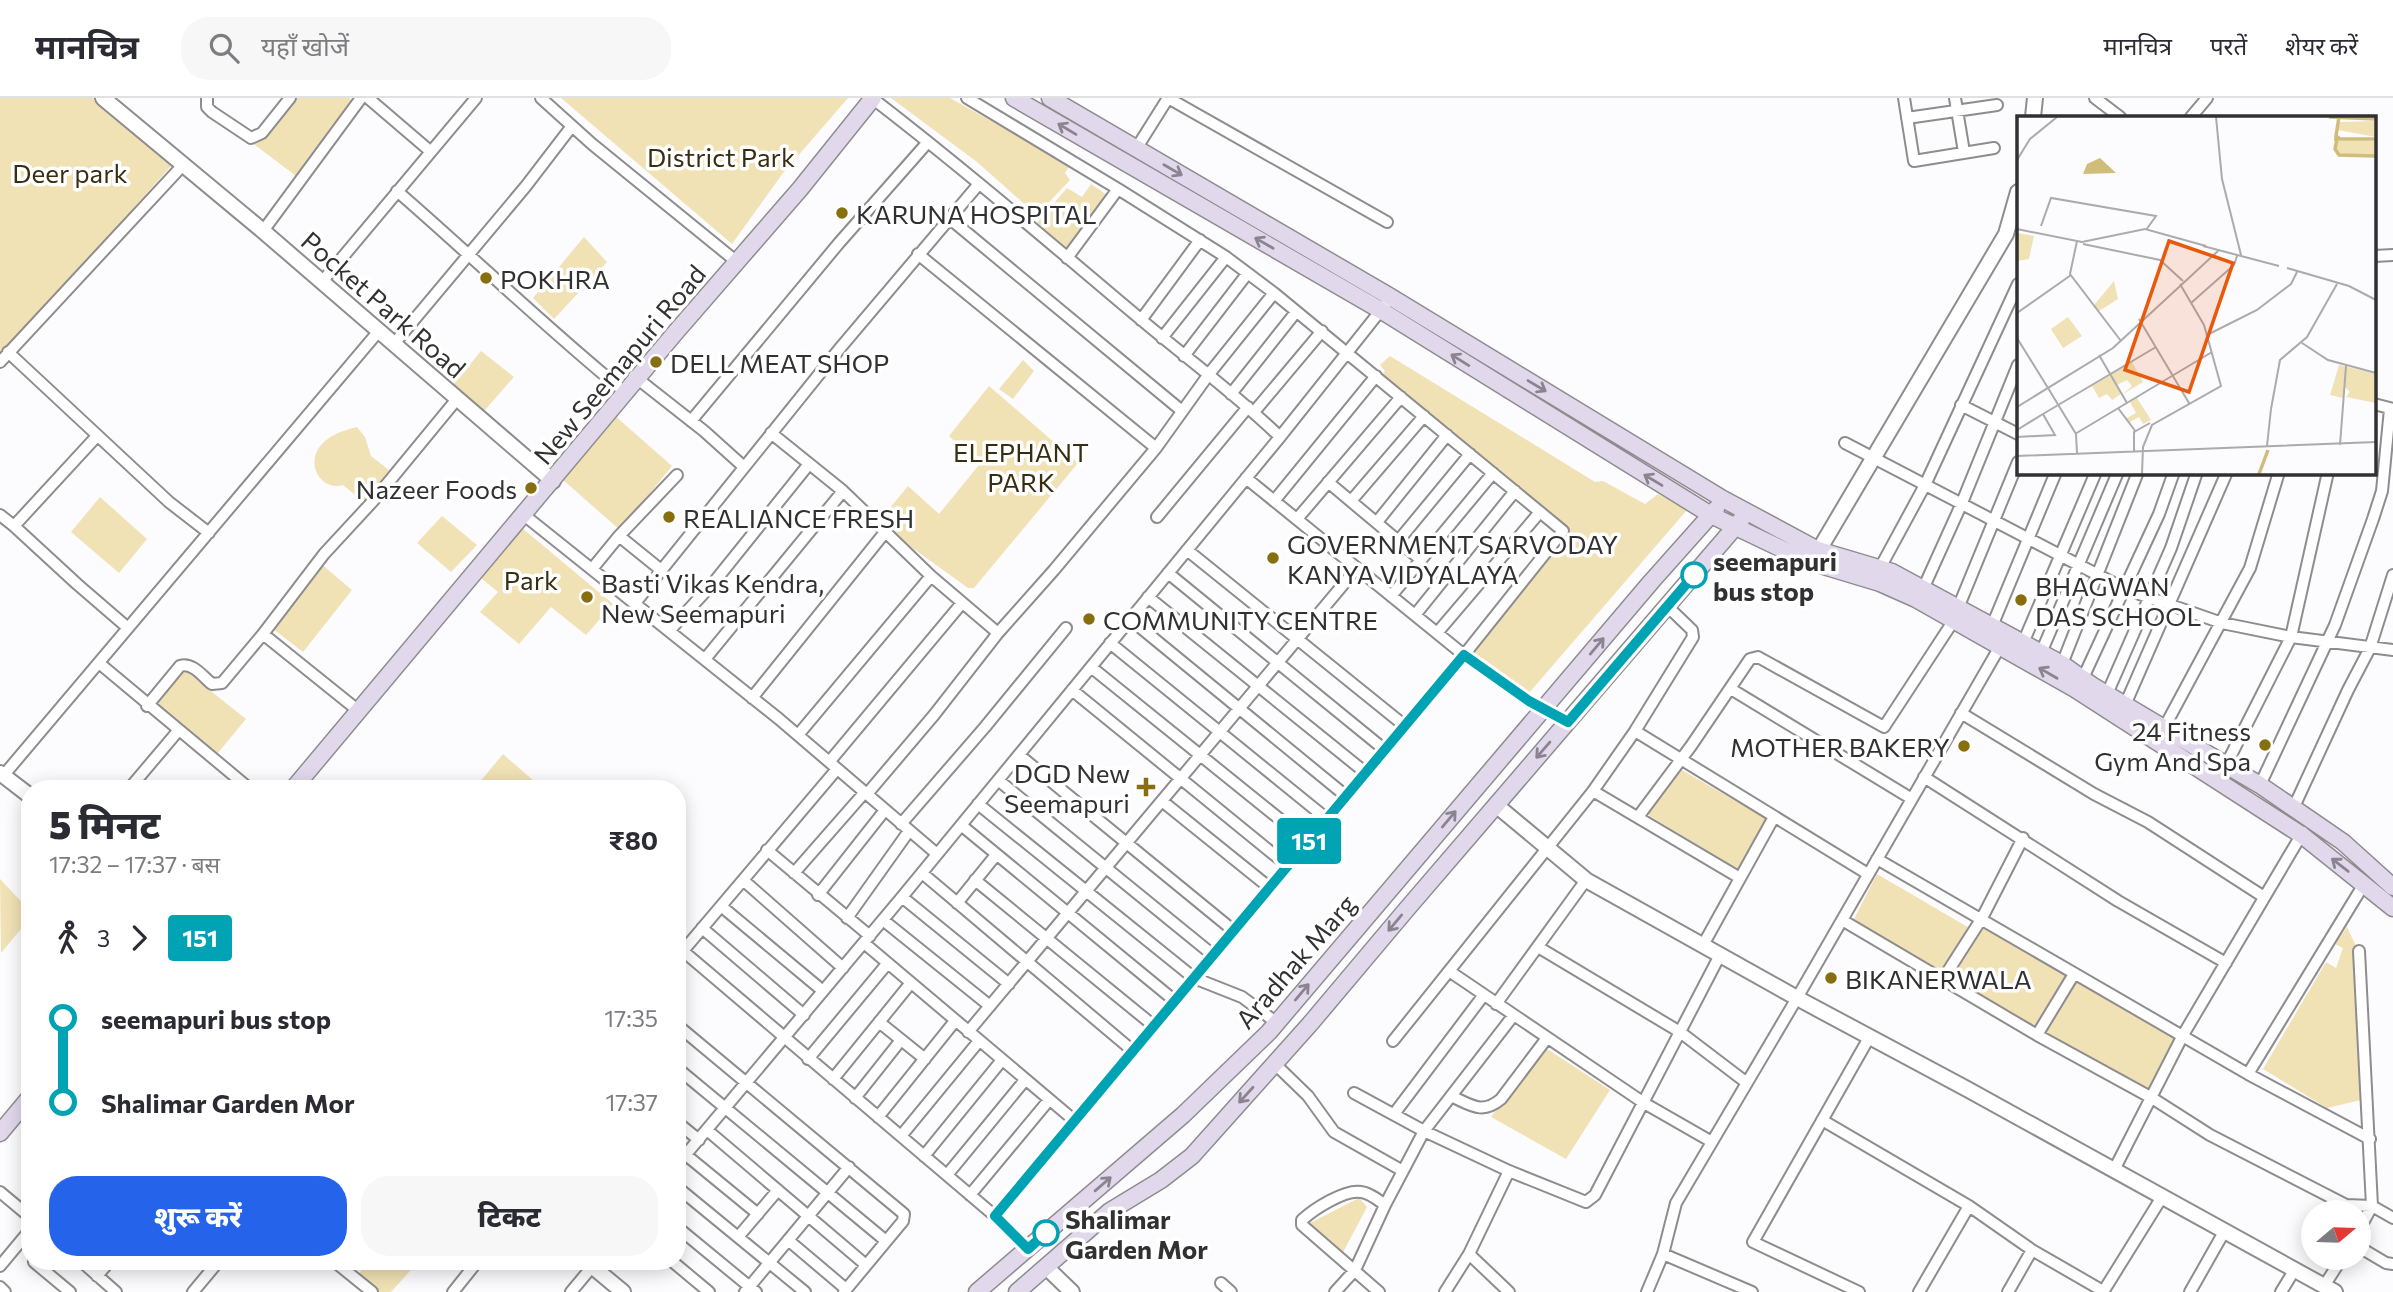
<!DOCTYPE html>
<html lang="hi">
<meta charset="utf-8">
<style>
:root{--surface:#fff;--page:#f7f7f7;--text:#2b2b33;--muted:#7c7c81;--line:#e1e1e2;--accent:#2563eb}
body{margin:0;font-family:Commissioner,"Noto Sans Devanagari",sans-serif;background:var(--page);color:var(--text);height:100vh;display:flex;flex-direction:column;font-size:26px;white-space:nowrap}
*{box-sizing:border-box;margin:0}
p{font-size:23px;color:var(--muted)}
.icon{flex:none;width:38px;height:38px;fill:none;stroke:currentColor;stroke-width:2;stroke-linecap:round;stroke-linejoin:round}
.map{position:relative;flex:1;overflow:hidden}
.drawer{position:absolute;left:21px;top:682px;width:665px;height:490px;display:flex;flex-direction:column;background:var(--surface);border-radius:28px;box-shadow:0 4px 18px #0003}
.drawer>*{flex:none}
.badge{padding:0 14px;border-radius:5px;font-size:24px;line-height:46px}
.needle{width:46px;rotate:71deg}
.controls{position:absolute;left:2301px;top:1102px;display:grid;gap:14px}
.controls a{display:grid;place-items:center;width:70px;height:70px;border-radius:50%;background:var(--surface);box-shadow:0 4px 18px #0003;font-size:35px}
.map>.badge{position:absolute;translate:-50% -50%;box-shadow:0 0 0 4px #fff}
.legs{display:flex;align-items:center;gap:10px;height:77px;padding:0 28px;font-size:23px}
.legs p{margin-inline-start:auto}
.overview{display:flex;align-items:center;justify-content:space-between;height:119px;padding:0 28px}
h1{font-size:38px;font-weight:800;line-height:52px}
.primary-button{display:flex;gap:14px;margin-top:auto;padding:14px 28px}
.primary-button a{flex:1;height:80px;border-radius:28px;background:var(--accent);color:#fff;font-size:28px;font-weight:800;line-height:80px;text-align:center}
.primary-button a+a{background:var(--page);color:var(--text)}
ul{padding:0 28px;list-style:none}
li{display:flex;align-items:center;gap:24px;height:84px;font-size:26px}
li i{display:grid;place-items:center;width:10px;height:100%;margin:0 9px;background:currentColor}
li i::after{content:'';width:18px;height:18px;margin:-9px;border:5px solid;border-radius:50%;background:var(--surface)}
li p{margin-inline-start:auto}
li:first-child i{background:linear-gradient(#0000 50%,currentColor 0)}
li:last-child i{background:linear-gradient(currentColor 50%,#0000 0)}
header{display:flex;align-items:center;gap:42px;box-sizing:border-box;height:98px;padding:0 35px;background:var(--surface);border-bottom:2px solid var(--line)}
header strong{font-size:33px}
nav{display:flex;gap:38px;margin-inline-start:auto;font-size:24px}
.search{width:490px;height:63px;background:var(--page);display:flex;align-items:center;gap:18px;box-sizing:border-box;padding:0 24px;border-radius:28px;color:var(--muted);font-size:26px}
.map>svg:first-child{display:block}
.green{fill:#f0e2b4}
.lines{fill:none;stroke-linecap:round;stroke-linejoin:round}
.minor-casing{stroke:#8e8c8f;stroke-width:14}
.tertiary-casing{stroke:#8e8c8f;stroke-width:18}
.secondary-casing{stroke:#8e8c8f;stroke-width:19}
.minor{stroke:#fff;stroke-width:10}
.tertiary{stroke:#fff;stroke-width:14}
.secondary{stroke:#e2d8ec;stroke-width:16}
.oneway{stroke:#8a848f}
.line-1-casing{stroke:#fff;stroke-width:16}
.line-1{stroke:#00a3b4;stroke-width:10}
.poi-dot{fill:#876f0f;stroke:#fff;stroke-width:2.5}
.stop-1-dot{fill:#fff;stroke:#00a3b4;stroke-width:3.5}
.labels{text-anchor:middle;dominant-baseline:central;stroke-width:7;stroke-linejoin:round;paint-order:stroke}
.park-label{font-size:26px;fill:#372e11;stroke:#fff}
.poi-label{font-size:26px;fill:#313132;stroke:#fff;text-anchor:start}
.street-label{font-size:26px;fill:#313132;stroke:#fff}
.stop-label{font-size:26px;font-weight:bold;fill:#313132;stroke:#fff;text-anchor:start}
.inset-river{fill:none;stroke:#d0bc7b;stroke-width:3.5}
.inset-road{fill:none;stroke:#abaaac;stroke-width:2}
.view{fill:#e8590c;fill-opacity:0.15;stroke:#e8590c;stroke-width:3.5}
.inset-edge{fill:none;stroke:#313132;stroke-width:3.5}
</style>
<header>
<strong>मानचित्र</strong>
<div class="search"><svg class="icon" aria-label="search" viewBox="0 0 24 24"><circle cx="10" cy="10" r="6"/><path d="M15 15l6 6"/></svg>यहाँ खोजें</div>
<nav><a>मानचित्र</a><a>परतें</a><a>शेयर करें</a></nav>
</header>
<div class="map">
<svg width="2393" height="1194" viewBox="0 0 2393 1194">
<rect width="100%" height="100%" fill="#fcfbfe"/>
<path class="green" d="M0,0H93L171,68L0,259Z
M287,0H349L357,7L296,78L251,44Z
M561,0H848L783,75L732,146Z
M891,0H950L1070,67L1065,75L1070,82L1037,117L977,64Z
M1091,86L1117,104L1071,157L1037,125L1067,90L1082,99Z
M584,139L607,164L554,221L533,200Z
M481,253L514,279L484,313L453,287Z
M1390,258L1595,384L1603,383L1645,406L1658,396L1687,412L1523,602L1468,556L1566,435L1381,277L1385,273L1380,267Z
M1023,262L1034,273L1013,301L999,291Z
M989,288L1078,365L974,490H968L896,438L884,417L908,388L939,416L979,367L949,338Z
M614,317L672,368L620,432L563,382L587,354Z
M357,329L365,339L371,358L389,372L364,404L343,387C323,393 307,370 318,351C326,338 344,332 357,329Z
M100,399L147,441L119,475L71,434Z
M442,418L477,447L451,474L417,445Z
M522,430L613,506L586,537L551,509L519,546L480,514L498,494L481,480Z
M320,465L352,492L303,554L268,527Z
M178,567L246,621L212,662L150,612Z
M503,656L543,691H474Z
M1680,671L1767,721L1739,772L1645,715Z
M1877,776L1971,831L1942,876L1853,823Z
M0,781L30,813V820L1,855Z
M2347,829L2356,848L2361,1002L2327,1010L2263,971L2326,864L2336,870L2343,850L2335,846Z
M1984,830L2068,878L2035,931L1949,881Z
M2074,880L2180,938L2151,997L2042,936Z
M1544,949L1610,992L1566,1061L1491,1019Z
M1359,1100L1367,1109L1339,1162L1304,1128Z
M367,1164H418L391,1194H379L358,1177Z"/>
<g class="lines">
<g class="minor-casing">
<path id="minor" d="M207,0V9L212,14L251,40L262,35L290,0
M368,0L430,53
M541,0L592,46L737,164
M872,0C963,70 1050,145 1138,219C1185,259 1236,296 1280,339
M967,0L1118,91
M1168,0L1387,124
M1904,0L1914,63L1994,50
M1955,0L1964,54
M2095,0L2120,19
M2191,19L2207,0
M1907,20L1997,7
M1136,51L1168,0
M397,93C472,158 543,227 620,290
M949,120L1182,313
M263,133L361,0
M918,156L1156,350
M2374,158L2393,157
M321,185L476,0
M1141,222L1200,142
M1162,240L1226,159
M393,247L526,88L572,28
M8,254L169,404L209,435
M1184,258L1247,176
M0,264L183,67
M634,278L704,333L744,369
M1231,296L1296,214
M2374,306L2393,311
M1961,307L2018,336
M1254,314L1322,233
M691,323L839,145L928,44
M771,335L843,393L931,478L998,535
M1845,345L2125,491L2222,525L2291,539L2393,552
M1246,380L1464,557L1529,603L1568,624
M1328,384L1421,462
M1274,403L1376,278
M1351,403L1424,318
M0,417L14,428L97,338
M524,417L779,621L937,756
M1157,419L1248,309
M1297,421L1401,299
M1377,424L1447,337
M14,428L77,486L128,530
M619,438L661,472
M1399,442L1470,356
M1187,452L1405,628
M1880,470L1925,387L2018,186
M592,471L619,438L677,377
M1168,475L1385,652
M1923,491L1961,407L2018,267
M1391,498L1493,375
M1148,499L1366,675
M635,505L841,249L978,87
M1958,510L2018,364
M1415,517L1515,393
M1130,521L1346,698
M1992,528L2056,374
M669,533L715,483L809,366
M1437,535L1540,414
M263,536L324,456L373,403L457,301
M1110,545L1327,721
M2023,545L2096,374
M2041,555L2118,374
M705,561L843,393
M99,565L250,691
M2062,566L2138,374
M1091,569L1308,744
M2083,580L2159,416L2174,374
M1731,591L1912,701
M1072,592L1288,768
M2107,596L2171,450L2197,374
M752,600L886,433
M2125,607L2227,374
M147,608L180,568C193,564 203,579 212,586L222,585L263,536L355,610
M1961,615L2094,696L2148,724L2264,799
M2164,630L2250,470L2279,374
M1635,633L1868,776
M798,637L931,478
M1019,657L1234,833
M830,663L962,505
M2226,667L2291,539L2328,374
M3,678L378,234
M1924,679L2118,803L2226,865
M998,682L1213,857
M2260,687L2335,527L2373,421L2382,393L2390,311
M129,691L178,633
M1593,693L1740,780
M867,696L934,617L998,535L1054,472L1156,350L1209,276L1274,195
M1162,703L1270,790
M978,706L1194,880L1242,899L1277,925
M2293,711L2348,592L2370,550L2393,477
M1638,719L1691,648L1750,561L1758,559L1884,629L1954,522
M901,726L985,629L1066,530
M961,727L1175,903
M767,752L870,838
M1877,761L2248,976L2370,1041
M794,775L865,694
M922,775L1133,953
M743,782L843,870
M975,782L1154,928
M818,797L885,712
M902,799L1009,886
M957,805L996,757
M721,808L823,893
M847,820L909,733
M883,822L990,908
M1842,822L2037,937L2152,1000L2210,1037L2346,1107L2372,1108L2393,1120
M702,830L804,917
M864,845L1075,1023
M1703,847L1774,719
M1538,849L1680,934L1747,985
M683,853L995,1118L1028,1151
M677,860L837,671
M1449,873L1644,1005L1712,1044
M1943,881L1982,820L2023,740
M1496,906L1586,782
M879,924L925,961
M677,927L904,1116L903,1123L844,1194
M968,934L1357,470
M2037,937L2074,876
M1393,943L1593,693L1635,633L1693,539L1692,532L1667,508
M808,961L887,866
M1275,966L1308,998L1334,1034L1403,1073
M677,970L886,1143
M2248,976L2364,786
M833,981L910,886
M1354,995L1424,1033L1509,1073L1586,1104L1595,1097L1720,857
M1451,998C1471,1007 1482,1017 1501,1001L1547,940
M855,1000L901,942
M1394,1016L1483,898
M878,1019L955,923
M1822,1022L1969,1108L2032,1152L2103,1193
M677,1024L699,1042
M707,1032L866,1167
M901,1038L979,943
M686,1057L758,1116
M924,1058L1002,962
M677,1067L902,799L1280,339L1385,207
M2114,1072L2183,937L2303,734
M947,1077L1025,982
M677,1089L805,1194
M0,1094L30,1119
M970,1097L1049,1002
M995,1118L1464,557L1563,433L1274,195L1226,159L1118,91L1067,160
M677,1129L756,1194
M2359,1132L2372,1108L2359,853
M738,1139L778,1092
M788,1142L846,1191
M2359,1149L2386,1165L2393,1166
M1469,1156L1509,1194
M1663,1156L1752,1194
M34,1164L70,1194
M82,1164L116,1194
M335,1164L372,1194
M673,1164L709,1194
M0,1168L30,1132
M97,1178L109,1164
M1221,1185L1231,1194
M2324,1188L2342,1160
M0,1189L5,1194
M193,1194L218,1164
M453,1194L477,1164
M571,1194L596,1164
M745,1194L849,1069
M1335,1194L1355,1172L1385,1107L1424,1033L1513,918
M1379,1194L1302,1127V1122C1314,1111 1345,1091 1361,1094C1370,1095 1378,1102 1385,1107
M1445,1194L1469,1156L1509,1073
M1647,1194L1663,1156L1676,1105L1797,900L2002,545
M1859,1194L1753,1144L1870,938
M1919,1194L1969,1108
M2008,1194L2032,1152
M2103,1194L2162,1099
M2190,1194L2224,1134
M2281,1194L2295,1171"/>
</g>
<g class="tertiary-casing">
<path id="tertiary" d="M103,0L263,133L553,383
M2033,19L2035,0
M1813,462L2006,136L2018,94
M0,675L30,698
M1496,707L1586,782L1797,900L1967,991L2335,1194
M587,1164L623,1194
M1046,1169L1072,1194"/>
</g>
<g class="secondary-casing">
<path id="secondary" d="M1014,0L1382,213L1711,417L1807,463L1880,485L1916,501L2075,591L2303,738L2393,810
M1050,0L1389,198L1723,401L1818,452L1892,474L2062,566L2093,588L2260,687L2343,744L2393,789
M293,691L675,235L800,91L873,0
M0,1035L30,999
M977,1194L1183,1017L1269,934L1651,484L1716,411
M1017,1194L1110,1113L1161,1082L1192,1058L1310,926L1406,812L1741,422"/>
</g>
<use href="#minor" class="minor"/>
<use href="#tertiary" class="tertiary"/>
<use href="#secondary" class="secondary"/>
</g>
<defs><path id="oneway-shaft" d="M-6 0H5M1.5-3L5.5 0L1.5 3" fill="none" stroke-width="1.6" stroke-linecap="round" stroke-linejoin="round" transform="scale(1.75)"/></defs>
<g class="oneway">
<use href="#oneway-shaft" transform="translate(1067 31) rotate(-149)"/>
<use href="#oneway-shaft" transform="translate(1173 72) rotate(30)"/>
<use href="#oneway-shaft" transform="translate(1264 145) rotate(-150)"/>
<use href="#oneway-shaft" transform="translate(1460 262) rotate(-148)"/>
<use href="#oneway-shaft" transform="translate(1537 288) rotate(31)"/>
<use href="#oneway-shaft" transform="translate(1653 382) rotate(-149)"/>
<use href="#oneway-shaft" transform="translate(1597 548) rotate(-50)"/>
<use href="#oneway-shaft" transform="translate(2048 575) rotate(-150)"/>
<use href="#oneway-shaft" transform="translate(1543 652) rotate(131)"/>
<use href="#oneway-shaft" transform="translate(1449 721) rotate(-50)"/>
<use href="#oneway-shaft" transform="translate(2340 767) rotate(-142)"/>
<use href="#oneway-shaft" transform="translate(1395 825) rotate(130)"/>
<use href="#oneway-shaft" transform="translate(1302 894) rotate(-50)"/>
<use href="#oneway-shaft" transform="translate(1246 997) rotate(132)"/>
<use href="#oneway-shaft" transform="translate(1103 1086) rotate(-41)"/>
</g>
<g class="lines">
<g class="line-1-casing">
<path id="line-1" d="M1046,1135L1028,1151L995,1118L1464,557L1529,603L1568,624L1694,477"/>
</g>
<use href="#line-1" class="line-1"/>
</g>
<g class="poi-dot">
<circle cx="842" cy="115" r="7"/>
<circle cx="486" cy="180" r="7"/>
<circle cx="656" cy="264" r="7"/>
<circle cx="531" cy="390" r="7"/>
<circle cx="669" cy="419" r="7"/>
<circle cx="1273" cy="460" r="7"/>
<circle cx="587" cy="499" r="7"/>
<circle cx="2021" cy="502" r="7"/>
<circle cx="1089" cy="521" r="7"/>
<circle cx="2265" cy="647" r="7"/>
<circle cx="1964" cy="648" r="7"/>
<path d="M1142.5 678.5h7v7h7v7h-7v7h-7v-7h-7v-7h7z"/>
<circle cx="1831" cy="880" r="7"/>
</g>
<g class="stop-1-dot">
<circle cx="1694" cy="477" r="12"/>
<circle cx="1046" cy="1135" r="12"/>
</g>
<g class="labels">
<g class="park-label">
<text x="721" y="58">District Park</text>
<text x="70" y="74">Deer park</text>
<text x="1021" y="353">ELEPHANT<tspan x="1021" dy="30">PARK</tspan></text>
<text x="531" y="481">Park</text>
</g>
<g class="poi-label">
<text x="856" y="115">KARUNA HOSPITAL</text>
<text x="500" y="180">POKHRA</text>
<text x="670" y="264">DELL MEAT SHOP</text>
<text x="517" y="390" text-anchor="end">Nazeer Foods</text>
<text x="683" y="419">REALIANCE FRESH</text>
<text x="1287" y="445">GOVERNMENT SARVODAY<tspan x="1287" dy="30">KANYA VIDYALAYA</tspan></text>
<text x="601" y="484">Basti Vikas Kendra,<tspan x="601" dy="30">New Seemapuri</tspan></text>
<text x="2035" y="487">BHAGWAN<tspan x="2035" dy="30">DAS SCHOOL</tspan></text>
<text x="1103" y="521">COMMUNITY CENTRE</text>
<text x="2251" y="632" text-anchor="end">24 Fitness<tspan x="2251" dy="30">Gym And Spa</tspan></text>
<text x="1950" y="648" text-anchor="end">MOTHER BAKERY</text>
<text x="1130" y="674" text-anchor="end">DGD New<tspan x="1130" dy="30">Seemapuri</tspan></text>
<text x="1845" y="880">BIKANERWALA</text>
</g>
<g class="street-label">
<text transform="translate(384 206) rotate(41)">Pocket Park Road</text>
<text transform="translate(619 266) rotate(-50)">New Seemapuri Road</text>
<text transform="translate(1295 863) rotate(-49)">Aradhak Marg</text>
</g>
<g class="stop-label">
<text x="1713" y="462">seemapuri<tspan x="1713" dy="30">bus stop</tspan></text>
<text x="1065" y="1120">Shalimar<tspan x="1065" dy="30">Garden Mor</tspan></text>
</g>
</g>
<g transform="translate(2017 18)">
<rect width="359" height="359" fill="#fcfbfe"/>
<path d="M359,5V21L321,14L323,6ZM359,25V39H324L319,34L320,25ZM0,117L17,120L12,143L0,145ZM97,165L101,183L82,195L77,189ZM51,201L65,220L46,232L34,213ZM115,246L126,266L106,278L115,270L110,264L100,269L104,278L95,284L90,278L82,282L75,270L93,259L99,268L94,258ZM322,249L359,258V287L329,281L333,276L328,271L326,282L313,279ZM120,282L134,304L126,308L122,301L111,307L108,303L119,297L113,286Z" fill="#f0e2b4"/>
<path d="M83,42L99,57L66,58L70,48Z" fill="#d0bc7b"/>
<path class="inset-river" d="M312,1L359,3M322,1L319,20L323,23M317,23H359M320,23L318,33L322,39L359,40M242,358L251,334"/>
<path class="inset-road" d="M199,1L205,63L224,139M0,44L13,23L40,1M24,110L34,82L139,100L129,114M0,113L65,126L128,113L189,130M60,125L53,158L104,225M66,128L143,144L166,165M186,130L262,150M270,152L332,170L359,184M174,187L217,149L220,140M0,197L54,159M122,203L172,287M190,219L240,194L274,168L280,156M0,222L31,272M285,227L311,244L359,257M82,239L110,287M31,272L59,318L60,337M0,291L96,232L201,135M101,292L119,316M254,293L263,244L290,221L320,168M0,314L26,298M58,318L195,236M0,321L38,319L26,298L139,231M323,329L329,250M250,330L254,293M117,335V316L133,307M0,340L359,326M125,358L126,331L135,309L204,270L187,209L163,168"/>
<path class="view" d="M152,125L216,147L172,276L108,254Z"/>
<rect width="359" height="359" class="inset-edge"/>
</g>
</svg>
<div class="controls">
<a><svg class="needle" viewBox="-14 -14 28 28"><path d="M0-13l5 13h-10z" fill="#e53935"/><path d="M0 13l5-13h-10z" fill="#7c7c81"/></svg></a>
</div>
<b class="badge" style="left:1309px;top:743px;background:#00a3b4;color:#fff">151</b>
<section class="drawer">
<div class="overview"><div><h1>5 मिनट</h1><p>17:32 – 17:37 · बस</p></div><b>₹80</b></div>
<div class="legs"><svg class="icon" aria-label="walk" viewBox="0 0 24 24"><circle cx="13" cy="4" r="2"/><path d="M13 8l-2 6 4 7M11 14l-3 7M7 12l3-4h3l4 4"/></svg>3<svg class="icon" aria-label="forward" viewBox="0 0 24 24"><path d="M9 5l7 7-7 7"/></svg><b class="badge" style="background:#00a3b4;color:#fff">151</b></div>
<ul>
<li><i style="color:#00a3b4"></i><b>seemapuri bus stop</b><p>17:35</p></li>
<li><i style="color:#00a3b4"></i><b>Shalimar Garden Mor</b><p>17:37</p></li>
</ul>
<div class="primary-button"><a>शुरू करें</a><a>टिकट</a></div>
</section>
</div>
